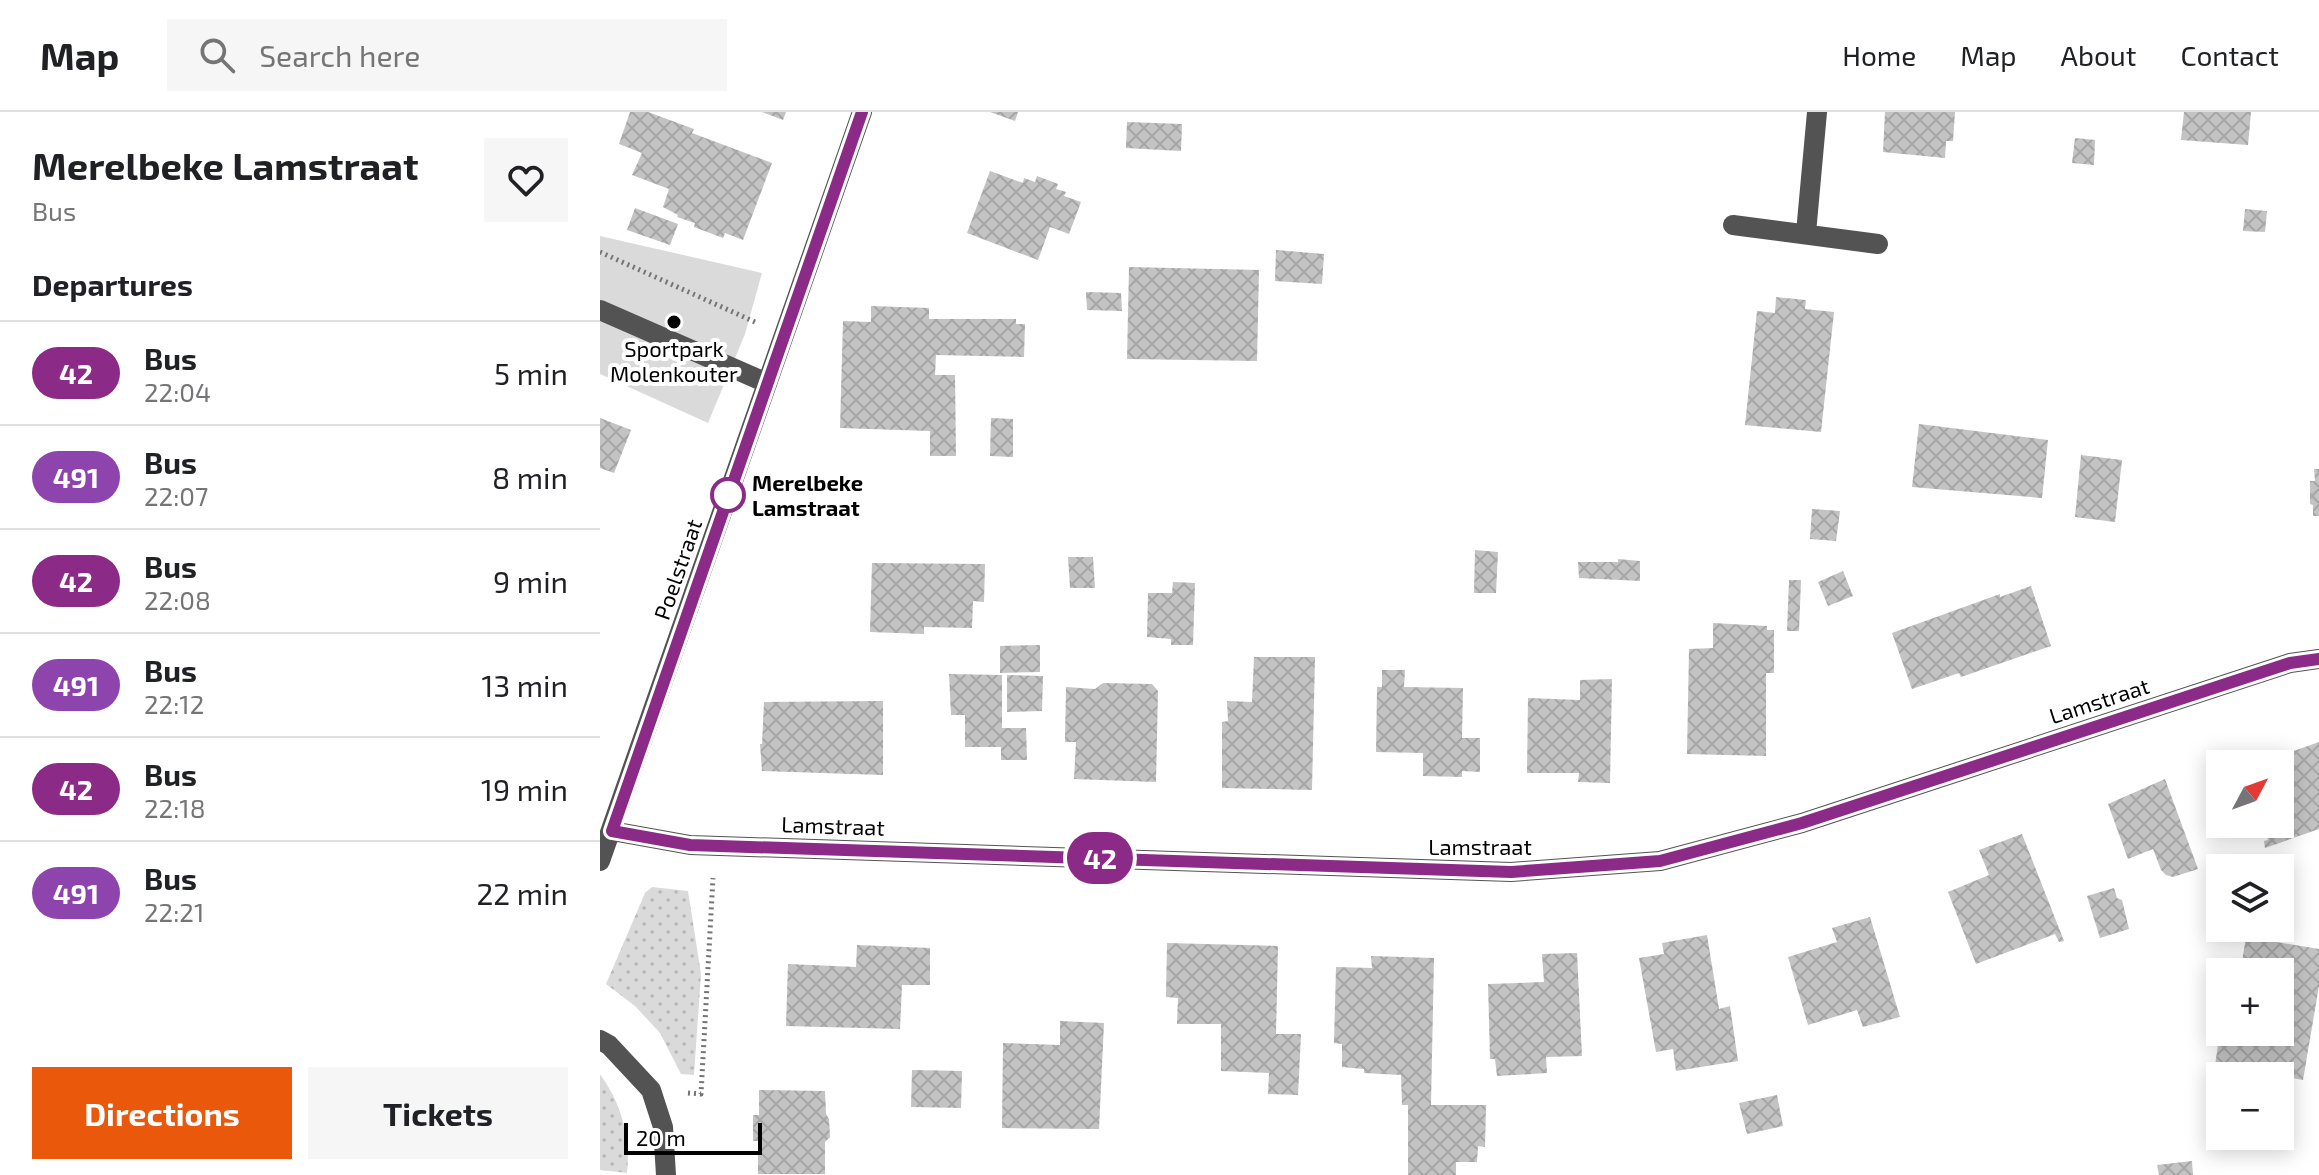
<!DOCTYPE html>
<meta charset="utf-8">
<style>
:root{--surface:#fff;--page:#f6f6f6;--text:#202124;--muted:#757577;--line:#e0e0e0;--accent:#ea580c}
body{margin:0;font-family:"Exo 2",sans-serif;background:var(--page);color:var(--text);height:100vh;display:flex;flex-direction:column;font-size:30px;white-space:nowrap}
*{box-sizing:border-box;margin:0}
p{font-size:26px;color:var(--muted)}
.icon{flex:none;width:44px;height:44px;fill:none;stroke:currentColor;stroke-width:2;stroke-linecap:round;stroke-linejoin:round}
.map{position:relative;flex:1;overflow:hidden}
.drawer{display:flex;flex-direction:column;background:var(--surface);width:600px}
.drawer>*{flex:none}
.badge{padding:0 16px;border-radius:26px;font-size:28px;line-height:52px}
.needle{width:52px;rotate:49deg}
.fabs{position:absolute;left:1606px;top:638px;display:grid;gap:16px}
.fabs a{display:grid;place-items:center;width:88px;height:88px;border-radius:0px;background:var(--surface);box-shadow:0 4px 20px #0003;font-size:40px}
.scale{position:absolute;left:24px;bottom:20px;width:138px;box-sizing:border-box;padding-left:8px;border:4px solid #000;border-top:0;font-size:22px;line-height:28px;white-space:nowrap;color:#000;-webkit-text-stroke:6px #fff;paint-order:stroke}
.map>.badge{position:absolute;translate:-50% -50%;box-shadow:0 0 0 4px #fff}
h2{padding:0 32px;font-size:30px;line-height:72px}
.round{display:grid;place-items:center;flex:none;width:84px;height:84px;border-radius:0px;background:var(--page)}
.summary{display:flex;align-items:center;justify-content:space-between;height:136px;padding:0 32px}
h1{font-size:38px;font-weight:700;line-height:60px}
.cta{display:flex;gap:16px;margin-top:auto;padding:16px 32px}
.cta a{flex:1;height:92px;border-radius:0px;background:var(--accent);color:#fff;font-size:32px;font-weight:700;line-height:92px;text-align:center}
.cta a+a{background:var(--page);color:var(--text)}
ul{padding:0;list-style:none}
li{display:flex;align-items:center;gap:24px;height:104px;padding:0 32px;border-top:2px solid var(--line)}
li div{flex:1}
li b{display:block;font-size:30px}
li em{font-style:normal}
li .badge{min-width:88px;font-weight:700;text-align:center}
header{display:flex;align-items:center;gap:48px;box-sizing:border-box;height:112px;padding:0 40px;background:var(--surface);border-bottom:2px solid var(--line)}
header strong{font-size:38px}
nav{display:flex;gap:44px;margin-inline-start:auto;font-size:28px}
.search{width:560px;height:72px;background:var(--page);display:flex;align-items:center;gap:20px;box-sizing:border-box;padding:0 28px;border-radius:0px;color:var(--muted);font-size:30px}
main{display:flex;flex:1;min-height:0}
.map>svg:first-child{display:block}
.grass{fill:url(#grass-dots)}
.pitch{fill:#dadada}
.building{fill:url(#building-cross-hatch)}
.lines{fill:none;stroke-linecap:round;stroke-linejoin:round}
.path{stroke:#757575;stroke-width:5;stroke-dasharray:2 4;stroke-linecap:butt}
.minor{stroke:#535353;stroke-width:20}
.line-casing{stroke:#fff;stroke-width:18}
.line{stroke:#8c2b87;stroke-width:12}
.poi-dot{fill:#000;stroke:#fff;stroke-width:3}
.stop-dot{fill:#fff;stroke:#8c2b87;stroke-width:4}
.labels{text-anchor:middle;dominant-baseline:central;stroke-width:8;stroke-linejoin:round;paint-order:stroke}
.poi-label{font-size:22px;fill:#000;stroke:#fff}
.stop-label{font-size:22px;font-weight:bold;fill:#000;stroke:#fff;text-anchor:start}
.street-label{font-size:22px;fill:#000;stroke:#fff}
</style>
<header>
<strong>Map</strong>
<div class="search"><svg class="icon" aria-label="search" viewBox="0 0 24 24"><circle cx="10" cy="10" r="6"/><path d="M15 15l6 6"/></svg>Search here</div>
<nav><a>Home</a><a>Map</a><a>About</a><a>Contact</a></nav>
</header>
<main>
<section class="drawer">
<div class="summary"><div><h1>Merelbeke Lamstraat</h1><p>Bus</p></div><a class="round"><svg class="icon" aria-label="heart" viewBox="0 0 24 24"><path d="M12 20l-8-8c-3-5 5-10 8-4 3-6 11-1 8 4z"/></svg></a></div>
<h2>Departures</h2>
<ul>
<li><span class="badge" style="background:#8c2b87;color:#fff">42</span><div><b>Bus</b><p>22:04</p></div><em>5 min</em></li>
<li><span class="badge" style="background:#8e44ad;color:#fff">491</span><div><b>Bus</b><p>22:07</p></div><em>8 min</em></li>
<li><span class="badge" style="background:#8c2b87;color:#fff">42</span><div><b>Bus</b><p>22:08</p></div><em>9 min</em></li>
<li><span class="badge" style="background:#8e44ad;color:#fff">491</span><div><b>Bus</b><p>22:12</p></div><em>13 min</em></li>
<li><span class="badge" style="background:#8c2b87;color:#fff">42</span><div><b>Bus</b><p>22:18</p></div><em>19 min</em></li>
<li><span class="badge" style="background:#8e44ad;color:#fff">491</span><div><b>Bus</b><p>22:21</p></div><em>22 min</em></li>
</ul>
<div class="cta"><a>Directions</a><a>Tickets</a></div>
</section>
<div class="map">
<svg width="1719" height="1063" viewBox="0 0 1719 1063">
<defs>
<pattern id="grass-dots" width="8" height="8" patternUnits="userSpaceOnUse" patternTransform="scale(2)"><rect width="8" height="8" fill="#dadada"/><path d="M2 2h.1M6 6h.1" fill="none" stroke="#b9b9b9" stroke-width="1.8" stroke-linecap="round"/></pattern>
<pattern id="building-cross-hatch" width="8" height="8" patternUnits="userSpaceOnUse" patternTransform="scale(2)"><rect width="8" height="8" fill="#c3c3c3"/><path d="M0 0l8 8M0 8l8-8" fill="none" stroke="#a6a6a6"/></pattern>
</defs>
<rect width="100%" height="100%" fill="#fff"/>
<path class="grass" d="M52,775L88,779L101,862L94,963L81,962L60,921L35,894L6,872L45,781Z
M0,962C21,991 31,1025 27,1061L0,1058Z"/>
<path class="pitch" d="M0,124L162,161L145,222L108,311L0,262Z"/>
<path class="building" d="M30,0H48L94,17L92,21L172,51L143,128L125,121L123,126L94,115L95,111L77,105L78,103L63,95L69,77L32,63L42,41L19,32Z
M162,0H186L183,8Z
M390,0H418L415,9Z
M1285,0H1355L1353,29H1346L1345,46L1283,40Z
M1584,0H1651L1648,33L1581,28Z
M527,10L582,12L581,39L526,36Z
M1475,26L1495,28L1494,53L1472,51Z
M390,59L423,71L424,66L435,70L437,64L458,72L456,77L466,80L464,84L481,90L469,122L450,115L438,148L367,121Z
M35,96L78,112L70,133L27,118Z
M1645,97L1667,99L1665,120L1643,119Z
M676,138L724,142L722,172L675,169Z
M529,155L659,158L657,249L527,247Z
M486,180L521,181L522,199L487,198Z
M1176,185L1206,188L1205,197L1234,200L1221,320L1145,313L1157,199L1175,201Z
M271,194L329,196V207H416V212H425L424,245L336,243L335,263H355L356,344H330V319L240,316L243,209L271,210Z
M0,306L31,318L14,361L0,356Z
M391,306L413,307V345L390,344Z
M1319,312L1448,328L1442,386L1312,375Z
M1481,343L1522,348L1515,410L1475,405Z
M1714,357H1719V404H1713V393L1710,392V369H1715Z
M1212,397L1240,399L1236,429L1210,427Z
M875,438L898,440L896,481H874Z
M468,445H493L495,476H470Z
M1018,447L1040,449V469L979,466L978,450H1018Z
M272,451L385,452L384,490L373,489L372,516L324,515V522L270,520Z
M1243,459L1253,484L1228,494L1218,470Z
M1189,468H1201L1199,519H1187Z
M573,470L595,471L593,533H571V527L547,525L548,481H572Z
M1431,474L1451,534L1361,565L1359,561L1312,577L1292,521L1400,482V485Z
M1113,511L1167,514V518H1174V561H1166V644L1087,642L1089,537L1113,536Z
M440,533V560L400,561V534Z
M654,545H715L712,678L622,676V610L628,609L627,589L652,590Z
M782,558H805L804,575L863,576L862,626H880V660L862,659V665L823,664V641L776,640L777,575H782Z
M349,562L402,563V616H426L427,648H401V635H365V603H351Z
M407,563L443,564L442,599L407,600Z
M1012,567L1010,671L978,670L979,661H927L928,586L980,588V568Z
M503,571L552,572L558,579L556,670L474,667L476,630H465L466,575L495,577Z
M283,589V663L162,659L160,632H162L164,590Z
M1719,630V717L1665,736L1664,729L1668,728L1662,712H1680V652H1657Z
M1565,667L1598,757L1573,765L1566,763L1561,758L1553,737L1528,747L1508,692Z
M1422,722L1464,829L1459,830L1455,822L1376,852L1348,780L1389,763L1379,738Z
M1514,776L1517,786L1522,788L1529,817L1500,826L1487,784Z
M1270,805L1300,905L1263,915L1257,898L1208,913L1188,845L1237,830L1232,816Z
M1107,823L1119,897L1130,894L1138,949L1076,959L1073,937L1056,940L1039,846L1064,842L1062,831Z
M1646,825L1719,837V874L1703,968L1615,953L1620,920H1680V860H1663V858L1641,856Z
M567,831L678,834L676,922H701L698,983L668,982L669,961L621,959V912H577L578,886L566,885Z
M257,833L330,836V873H302L300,917L186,914L188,852L256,855Z
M977,841L982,944L946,945L947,961L897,964L895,947H890L888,872L944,870L942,842Z
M771,844L834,846L831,993H886L885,1035L878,1034L877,1050H856V1063H808V993H802L801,963L764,961V957L742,955V932L734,931L736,855L772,856Z
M460,909L504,911L499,1017L402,1016L403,931L460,933Z
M312,958L362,959L361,996L311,995Z
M159,978L225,979L226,1002L229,1007L230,1025L225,1030V1062H158V1029H153V1003H159Z
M1177,983L1183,1014L1147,1022L1139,991Z
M1592,1049L1593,1063H1559L1557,1053Z"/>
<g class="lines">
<path class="path" d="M0,140L155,210
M88,981L101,982L113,766"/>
<path class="minor" d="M1133,113L1278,132
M1206,121L1217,0
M0,198L167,271
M12,719L90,733L911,760L1060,749L1202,711L1690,551L1719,547
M0,749L262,0
M0,928L9,933L51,978L63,1015L66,1063"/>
</g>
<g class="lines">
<g class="line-casing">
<path id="line" d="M262,0L12,719L90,733L911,760L1060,749L1202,711L1690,551L1719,547"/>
</g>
<use href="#line" class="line"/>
</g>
<circle class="poi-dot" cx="74" cy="210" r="8"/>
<circle class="stop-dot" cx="128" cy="383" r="16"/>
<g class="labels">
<g class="poi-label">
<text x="74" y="236">Sportpark<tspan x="74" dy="25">Molenkouter</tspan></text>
</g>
<g class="stop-label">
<text x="152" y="370">Merelbeke<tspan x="152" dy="25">Lamstraat</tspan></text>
</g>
<g class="street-label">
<text transform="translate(77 457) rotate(-71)">Poelstraat</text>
<text transform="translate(1499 588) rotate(-18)">Lamstraat</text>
<text transform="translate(233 713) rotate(2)">Lamstraat</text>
<text x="880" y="734">Lamstraat</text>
</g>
</g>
</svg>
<div class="fabs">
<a><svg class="needle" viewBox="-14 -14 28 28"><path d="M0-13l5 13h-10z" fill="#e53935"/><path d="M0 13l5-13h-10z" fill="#757577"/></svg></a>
<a><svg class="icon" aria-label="layers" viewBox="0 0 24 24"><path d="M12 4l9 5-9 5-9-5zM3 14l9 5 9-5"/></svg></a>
<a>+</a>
<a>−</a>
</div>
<div class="scale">20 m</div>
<b class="badge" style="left:500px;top:746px;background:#8c2b87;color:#fff">42</b>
</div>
</main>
